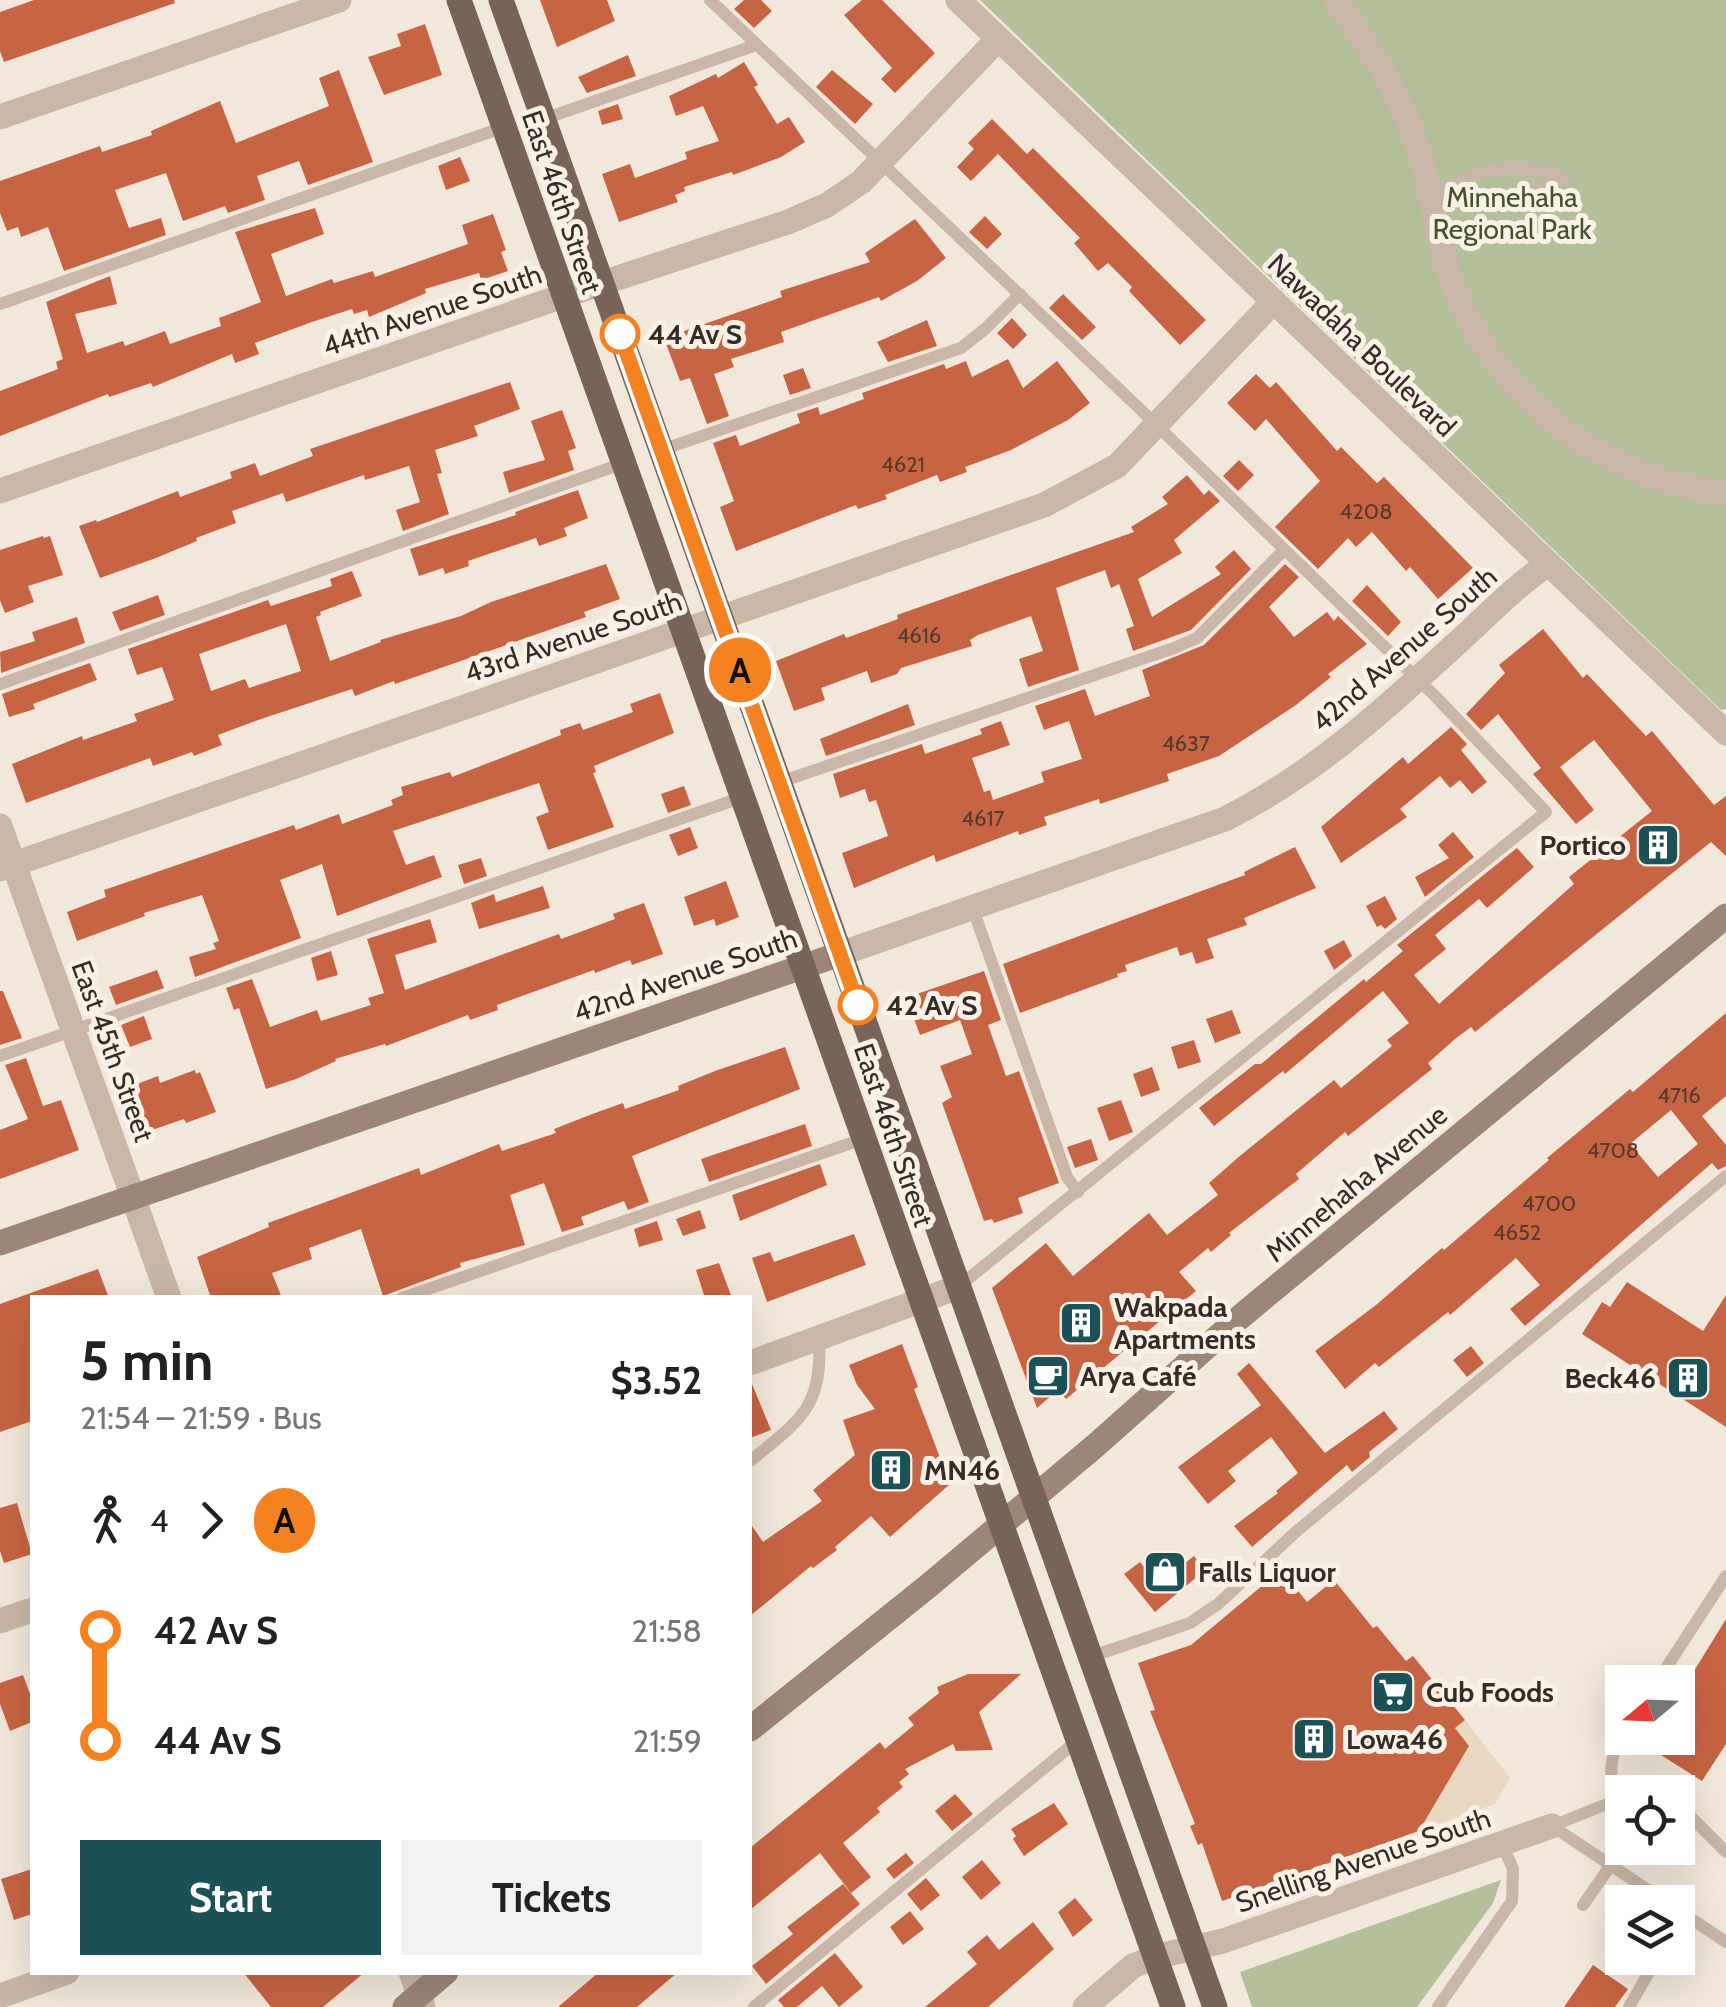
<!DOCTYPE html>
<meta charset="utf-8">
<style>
:root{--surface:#fff;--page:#f2f2f2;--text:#222;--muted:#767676;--accent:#1c5257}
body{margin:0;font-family:Cabin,sans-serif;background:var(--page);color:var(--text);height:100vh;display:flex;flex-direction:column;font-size:38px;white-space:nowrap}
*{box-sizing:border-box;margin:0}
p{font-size:32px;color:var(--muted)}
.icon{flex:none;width:55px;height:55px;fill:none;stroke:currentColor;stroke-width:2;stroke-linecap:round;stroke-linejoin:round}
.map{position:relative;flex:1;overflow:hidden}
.drawer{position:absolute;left:30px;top:1295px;width:722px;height:680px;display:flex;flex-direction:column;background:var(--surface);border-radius:0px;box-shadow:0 10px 40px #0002}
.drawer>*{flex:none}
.badge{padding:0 20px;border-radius:32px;font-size:35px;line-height:65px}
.needle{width:65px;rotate:251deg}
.buttons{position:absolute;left:1605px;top:1665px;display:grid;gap:20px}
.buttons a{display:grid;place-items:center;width:90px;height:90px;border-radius:0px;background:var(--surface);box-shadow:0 10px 40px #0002;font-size:50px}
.map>.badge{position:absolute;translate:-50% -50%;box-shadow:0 0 0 5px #fff}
.legs{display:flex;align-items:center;gap:15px;height:110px;padding:0 50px;font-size:32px}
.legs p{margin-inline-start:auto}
.overview{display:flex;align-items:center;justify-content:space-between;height:170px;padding:0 50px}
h1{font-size:55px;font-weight:700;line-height:75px}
.action{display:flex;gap:20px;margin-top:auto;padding:20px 50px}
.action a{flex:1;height:115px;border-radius:0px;background:var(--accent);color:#fff;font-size:40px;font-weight:700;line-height:115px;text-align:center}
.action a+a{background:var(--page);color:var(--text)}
ul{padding:0 50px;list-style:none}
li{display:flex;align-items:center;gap:35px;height:110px;font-size:38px}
li i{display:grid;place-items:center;width:15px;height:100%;margin:0 12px;background:currentColor}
li i::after{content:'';width:25px;height:25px;margin:-12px;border:8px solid;border-radius:50%;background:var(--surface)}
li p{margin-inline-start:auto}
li:first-child i{background:linear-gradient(#0000 50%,currentColor 0)}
li:last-child i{background:linear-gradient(currentColor 50%,#0000 0)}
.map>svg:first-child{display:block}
.green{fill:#b3c09a}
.plaza{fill:#ead8c0}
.building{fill:#c66443;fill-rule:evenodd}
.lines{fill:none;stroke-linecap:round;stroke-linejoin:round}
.lane{stroke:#c9b6a6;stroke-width:12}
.street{stroke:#c9b6a6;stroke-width:25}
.secondary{stroke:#9d8577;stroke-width:25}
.primary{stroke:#776358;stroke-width:25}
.line-1-casing{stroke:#fff;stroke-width:22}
.line-1{stroke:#f58220;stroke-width:15}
.stop-1-dot{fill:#fff;stroke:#f58220;stroke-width:5}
.labels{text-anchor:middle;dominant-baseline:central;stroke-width:10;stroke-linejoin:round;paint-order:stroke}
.number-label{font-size:22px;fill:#593a2e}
.park-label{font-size:28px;fill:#44542a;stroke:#f9f1e6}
.street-label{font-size:28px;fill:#352c27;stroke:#f9f1e6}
.stop-label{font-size:28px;font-weight:bold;fill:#352c27;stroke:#f9f1e6;text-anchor:start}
.poi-label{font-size:28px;font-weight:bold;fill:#352c27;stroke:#f9f1e6;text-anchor:start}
</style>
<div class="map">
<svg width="1726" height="2007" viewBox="0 0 1726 2007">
<rect width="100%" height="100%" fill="#f1e7da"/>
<path class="green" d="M980,0H1726V709L1721,710Z
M1501,1880L1493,1903L1417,2007H1252L1240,1972Z"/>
<path class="plaza" d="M1465,1720L1510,1778L1495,1804L1419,1831L1469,1746L1455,1728Z"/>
<path class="building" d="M34,0H174L175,3L4,62L0,51V12Z
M540,0H607L615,21L557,47Z
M744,0H761L772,11L754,28L734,9Z
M862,0H882L935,53L895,93L881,79L892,68L844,15Z
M425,24L442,75L384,95L368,57L401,46L397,34Z
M628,55L636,76L587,93L578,77Z
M744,62L758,85L754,87L777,124L789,117L805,142L781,157L733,175L732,172L684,187L685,191L675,195L678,202L619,222L602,174L630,164L635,178L687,159L685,152L719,141L703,106L676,116L669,96L716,74L718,78Z
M339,70L373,162L308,185L299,161L257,176L265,200L228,213L225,206L183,221L166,173L115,190L129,228L161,218L166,235L64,271L48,227L21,237L18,227L7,231L0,213V181L100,146L102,152L152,135L151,131L220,101L236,143L329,106L319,78Z
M832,70L873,104L855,124L816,87Z
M618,104L623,119L602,125L598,111Z
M992,119L1027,154L1033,148L1206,320L1180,345L1129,291L1132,287L1108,263L1098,271L1074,243L1080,238L998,154L971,181L957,167L974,149L968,143Z
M460,157L470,181L446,190L438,166Z
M315,208L324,234L271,254L286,296L332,279L334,283L373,271L375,277L468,244L462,225L493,214L506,250L501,252L508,271L481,280L479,273L425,289L426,293L369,317L367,310L354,314L352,309L312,322L255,343L259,354L235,363L232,354L153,387L151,383L109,397L108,394L0,436V391L58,369L56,362L63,359L46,302L110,276L117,304L75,314L87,353L123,341L125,346L165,331L170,344L221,326L219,318L261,302L235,232Z
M985,216L1002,234L987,249L969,232Z
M915,219L946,258L917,281L881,301L879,297L781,332L784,342L731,359L734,367L714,374L729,416L707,424L690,378L680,381L664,338L782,297L780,291L870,262L865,253Z
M1063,294L1096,327L1082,340L1049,308Z
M1012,318L1027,335L1013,349L997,333Z
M927,320L937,346L888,362L877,342Z
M1008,359L1023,388L1057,361L1090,403L1068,420L1011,450L965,467L967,472L940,482L937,475L885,495L887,499L858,509L856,505L736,551L720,507L734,501L713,443L736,435L740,446L800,423L797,414L818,407L820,415L864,399L862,393L944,364L946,369L966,361L972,377Z
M803,368L811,388L790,395L783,375Z
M1256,374L1270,388L1276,382L1337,451L1341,447L1377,483L1384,477L1473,568L1438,599L1410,567L1406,571L1372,532L1356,547L1348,538L1318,569L1275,527L1320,481L1266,419L1255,431L1227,403Z
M510,382L520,409L474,426L478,436L435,450L442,473L437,474L449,514L403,531L396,510L420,502L409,466L365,480L364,475L286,502L283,493L232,511L236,523L196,538L197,541L156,558L100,578L79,526L96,520L97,522L178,491L180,497L232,478L230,472L255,463L260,476L313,456L310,449Z
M562,410L576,448L568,451L574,470L509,493L503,472L545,460L531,421Z
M1239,460L1254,475L1238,491L1223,476Z
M1187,475L1204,495L1209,490L1220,501L1174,540L1182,553L1138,579L1152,617L1221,574L1215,567L1234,550L1251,569L1191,630L1133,651L1126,629L1134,626L1119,584L1111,588L1105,570L1056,588L1079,670L1028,687L1019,659L1043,651L1031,616L978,635L970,640L972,646L901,668L897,674L871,683L867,671L821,688L825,700L794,711L776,661L844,634L846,638L898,619L897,615L1134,532L1131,527L1168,504L1162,497Z
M578,490L588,518L564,528L567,536L539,546L536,538L468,561L469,566L445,574L443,568L419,576L410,549L516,515L515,512Z
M43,536L44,538L50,536L63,575L28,586L34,602L5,613L0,600V550Z
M606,564L620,599L584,612L586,617L395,684L394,681L355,696L352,689L261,719L218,735L222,745L194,756L192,752L153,766L150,758L26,803L12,764L82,736L83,740L137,721L134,714L174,700L162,667L137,675L128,649L268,600L271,606L332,586L330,579L352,571L362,596L320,612L321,615L316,617L330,661L381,642L380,640L461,616L491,602ZM286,624L301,671L249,688L245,679L211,691L199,654Z
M1285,564L1299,577L1269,607L1294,637L1327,612L1334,621L1338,616L1367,644L1328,674L1331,677L1296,705L1219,756L1167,774L1169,781L1100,804L1099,799L1044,817L1047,825L1019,835L1018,831L936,862L934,855L854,888L842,853L888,836L876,800L869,802L865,789L840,798L833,774L922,744L925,754L982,734L980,729L1001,721L1010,745L972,758L984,792L990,790L993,800L1044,782L1041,772L1082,759L1069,721L1044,730L1035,706L1085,689L1095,716L1150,696L1142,670L1204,645Z
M1367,585L1401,622L1388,636L1352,601Z
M158,595L165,615L120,631L112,612Z
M77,617L85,643L1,673L0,652L35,641L32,632Z
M1543,629L1583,678L1587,674L1646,736L1652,731L1714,805L1726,796V856L1711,842L1475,1032L1471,1027L1455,1039L1428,1063L1432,1069L1348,1136L1345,1132L1296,1174L1299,1179L1229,1233L1231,1235L1211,1252L1208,1248L1179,1272L1196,1291L1066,1399L1058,1390L1037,1408L992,1288L1046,1243L1073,1276L1149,1213L1167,1235L1218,1195L1209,1183L1241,1155L1334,1080L1341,1088L1392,1046L1387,1040L1409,1023L1383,991L1285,1074L1283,1071L1214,1126L1199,1108L1255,1064H1261L1364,979L1366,982L1403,951L1397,945L1517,848L1534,867L1487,908L1479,899L1435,935L1446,949L1414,975L1439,1004L1574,884L1569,877L1652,811L1594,740L1560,767L1594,810L1576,824L1533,774L1541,768L1498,714L1481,730L1466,714L1505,673L1499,665Z
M90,663L97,680L33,704L35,709L9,717L2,694Z
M660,693L674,733L594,766L596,772L593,773L614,827L548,850L536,817L549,812L539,783L393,831L406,865L434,855L442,877L337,916L322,864L280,880L301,938L195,977L189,957L216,949L213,943L219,941L202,895L144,913L145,916L77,941L67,912L106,897L104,890L294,825L296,830L339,814L342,824L393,805L391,800L403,795L401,787L450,772L452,777L561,735L560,730L580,723L583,730L633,712L630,704Z
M908,704L915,725L826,756L820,739Z
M1451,727L1467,744L1461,750L1487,782L1472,794L1460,780L1450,788L1440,776L1400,809L1407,817L1341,863L1321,827L1403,757L1408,764Z
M684,786L691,805L668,813L661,794Z
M690,827L698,848L678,856L669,835Z
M1453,832L1474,857L1425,897L1415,877L1449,858L1438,845Z
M1295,847L1316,888L1244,918L1247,925L1207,939L1214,958L1196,964L1192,952L1180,956L1177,947L1125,965L1127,971L1117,974L1118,977L1020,1013L1003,964L1245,875L1244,872Z
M481,858L487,876L464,884L458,865Z
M726,881L739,917L716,926L714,919L694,926L684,897Z
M543,886L550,908L479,929L471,903L494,894L496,902Z
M1385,896L1397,919L1385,929L1381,925L1377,927L1366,906Z
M644,903L663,954L632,965L630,960L595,973L594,970L497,1005L498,1010L470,1020L468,1015L386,1046L385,1044L335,1059L336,1061L296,1079L266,1089L239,1008L234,1010L226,988L252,979L270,1027L317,1010L321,1021L371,1005L368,998L384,993L367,939L430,919L437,942L395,955L405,990L559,934L561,939L615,919L613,914Z
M1344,940L1352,956L1334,970L1324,951Z
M331,951L338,975L317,981L311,958Z
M157,970L164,988L116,1005L109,987Z
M984,971L1001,1020L988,1025L1006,1076L1019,1071L1059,1183L1018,1198L1023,1213L994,1223L992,1219L984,1221L942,1103L952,1097L940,1066L972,1054L960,1020L920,1035L909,1005L911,1004L908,997Z
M0,991H3L22,1038L0,1045Z
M1232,1010L1241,1033L1215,1043L1206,1019Z
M1726,1013V1096L1702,1116L1726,1145V1166L1718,1170L1712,1163L1525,1326L1510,1309L1540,1285L1516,1258L1450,1315L1448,1312L1379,1367L1375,1363L1345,1389L1315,1351L1376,1305L1442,1248L1444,1250L1549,1160L1547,1158L1630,1089L1633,1092ZM1671,1110L1698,1144L1658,1177L1630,1144Z
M144,1016L152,1039L130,1047L121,1025Z
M1194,1040L1201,1062L1178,1069L1171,1047Z
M785,1047L800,1089L632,1156L649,1202L628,1210L624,1201L581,1217L584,1225L562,1232L544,1183L510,1195L525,1245L460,1263L461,1267L383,1296L361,1229L309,1248L312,1259L272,1273L282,1298H211L197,1257L269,1227L268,1223L419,1168L421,1175L499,1144L502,1151L556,1133L554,1129L595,1113L623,1103L625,1109L679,1090L678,1086L715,1071Z
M26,1058L43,1106L61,1100L79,1150L0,1179V1130L28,1119L5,1065Z
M1152,1067L1160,1090L1141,1097L1133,1074Z
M195,1070L196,1074L200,1072L216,1112L186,1123L184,1119L149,1131L132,1086L158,1076L160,1083Z
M1121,1100L1133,1132L1109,1141L1097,1108Z
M805,1124L812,1146L709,1182L701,1159Z
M1091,1139L1098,1160L1075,1168L1067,1147Z
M820,1164L827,1185L740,1221L732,1195Z
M700,1210L706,1228L683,1236L676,1219Z
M657,1221L663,1240L639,1247L634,1229Z
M854,1234L866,1265L767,1302L752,1258L770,1252L774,1262Z
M719,1263L732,1298H705L696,1270Z
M98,1269L109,1298H32V1421L0,1432V1304Z
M1627,1282L1703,1331L1726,1295V1427L1582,1334L1602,1302L1610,1307Z
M902,1344L918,1387L914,1389L950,1484L890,1537L871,1516L835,1547L837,1550L813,1568L811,1566L750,1616V1523L763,1542L822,1501L813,1490L855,1455L843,1420L875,1409L857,1385L849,1365Z
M1471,1346L1484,1363L1467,1377L1453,1360Z
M1249,1363L1325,1453L1384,1411L1398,1429L1369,1452L1370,1457L1352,1472L1347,1465L1252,1547L1234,1526L1278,1493L1276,1491L1298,1473L1271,1437L1228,1471L1236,1481L1208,1504L1178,1467L1261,1405L1237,1374Z
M750,1379L771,1430L750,1438Z
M17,1503L32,1554L4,1563L0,1551V1508Z
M1194,1556L1205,1570L1155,1612L1124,1574L1140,1562L1158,1584Z
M1281,1570L1307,1602L1334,1580L1373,1628L1377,1626L1406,1661L1413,1656L1465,1720L1455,1728L1469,1746L1419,1831L1222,1901L1202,1843L1198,1845L1190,1826L1195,1824L1150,1711L1155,1710L1138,1663L1191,1645Z
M1726,1619V1744L1702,1781L1634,1738H1678V1697Z
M968,1674H1021L979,1712L993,1750L956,1751L953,1744L905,1769L909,1774L899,1782L903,1787L877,1808L880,1812L843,1843L871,1877L851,1893L820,1853L750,1910V1848L880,1742L885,1749L914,1725L908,1718L939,1693L937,1687Z
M23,1675L32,1699V1722L10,1731L0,1704V1683Z
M955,1794L973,1814L952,1831L935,1811Z
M1054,1803L1068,1824L1024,1856L1013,1839L1016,1836L1011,1829Z
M906,1853L914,1863L894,1879L886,1869Z
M982,1860L1001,1883L981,1900L962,1877Z
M32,1869V1914L14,1920L1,1879Z
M926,1878L940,1895L921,1911L907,1894Z
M843,1884L860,1904L766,1984L752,1966L793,1934L787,1927Z
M1075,1898L1093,1920L1073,1937L1058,1912Z
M910,1911L924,1929L903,1945L890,1927Z
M1033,1922L1054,1949L988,2007H925L977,1964L967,1952L987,1935L999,1950Z
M835,1953L863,1987L839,2007L822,1986L797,2007H784L778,2000Z
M1593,1965L1628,1989L1615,2007H1564Z
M243,1972H365L323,2007H271Z
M599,1972H678L637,2007H558Z"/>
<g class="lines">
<path class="lane" d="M710,0L1140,409L1436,697L1546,812L958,1287
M541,120L756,45
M1448,190L1463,200L1512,195L1521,206L1527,192L1565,178
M1429,195C1444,191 1451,185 1465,179C1494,164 1536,165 1565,178
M0,304L504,127
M661,450L961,348L985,329L1020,294
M0,684L624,463
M780,782L1174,648L1197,638L1283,551
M973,909L1067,1177L1078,1192
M0,1056L743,797
M402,1298L863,1139
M750,1461C799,1421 823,1408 819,1339
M1090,1657L1190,1623L1218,1604L1298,1530L1726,1176
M1657,1682L1726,1576
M1651,1792H1656
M1615,1801C1610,1776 1608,1758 1622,1736
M1678,1804L1726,1852
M1552,1826L1666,1902
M1552,1826L1622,1798
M1583,1905L1611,1865
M1678,1910L1726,1942
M754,2007L1077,1741
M1438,2007L1512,1901L1513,1869L1502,1844
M1629,2007L1648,1974L1652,1958"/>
<path class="street" d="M958,0L1726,733
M1336,0C1371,47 1402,97 1420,154C1433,198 1437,244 1454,287C1502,405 1602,476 1726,494
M0,117L339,0
M0,491L563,296L788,222L827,205L861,182L998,39
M0,826L169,1298
M0,869L1044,505L1117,466L1273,302
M840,954L1225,819C1313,775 1384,710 1456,644C1486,617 1515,586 1548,564
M750,1363L958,1287
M0,1621L32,1610
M411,1972L423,2007
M0,1996L67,1972
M1085,2007L1133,1966L1155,1957L1223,1941L1552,1826"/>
<path class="secondary" d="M0,1243L840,954
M750,1729L927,1587L1095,1446L1239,1318L1726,916
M405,2007L446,1972"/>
<path class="primary" d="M459,0L1173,2007
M501,0L1215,2007"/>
</g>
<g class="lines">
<g class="line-1-casing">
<path id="line-1" d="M620,334L858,1005"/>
</g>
<use href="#line-1" class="line-1"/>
</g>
<defs>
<g id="building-square" transform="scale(2.25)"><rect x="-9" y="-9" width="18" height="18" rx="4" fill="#1c5257" stroke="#f9f1e6"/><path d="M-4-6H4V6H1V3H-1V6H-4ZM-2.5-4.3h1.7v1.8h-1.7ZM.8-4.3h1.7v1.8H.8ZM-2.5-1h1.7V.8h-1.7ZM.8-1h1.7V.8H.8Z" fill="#fff"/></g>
<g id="cafe-square" transform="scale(2.25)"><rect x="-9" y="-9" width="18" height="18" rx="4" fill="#1c5257" stroke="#f9f1e6"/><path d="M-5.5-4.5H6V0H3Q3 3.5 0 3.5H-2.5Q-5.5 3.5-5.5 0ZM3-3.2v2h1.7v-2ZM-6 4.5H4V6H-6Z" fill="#fff"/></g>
<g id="shop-square" transform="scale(2.25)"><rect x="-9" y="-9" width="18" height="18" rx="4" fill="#1c5257" stroke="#f9f1e6"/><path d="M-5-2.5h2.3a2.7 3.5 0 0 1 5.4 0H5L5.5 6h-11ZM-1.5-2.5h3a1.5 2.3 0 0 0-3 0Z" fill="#fff"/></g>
<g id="supermarket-square" transform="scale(2.25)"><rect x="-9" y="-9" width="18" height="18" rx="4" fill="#1c5257" stroke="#f9f1e6"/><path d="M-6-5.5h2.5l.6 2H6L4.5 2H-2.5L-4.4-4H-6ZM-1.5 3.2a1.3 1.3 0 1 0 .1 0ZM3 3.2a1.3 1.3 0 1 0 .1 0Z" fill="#fff"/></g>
</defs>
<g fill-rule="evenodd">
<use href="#building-square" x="1658" y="845"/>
<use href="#building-square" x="1081" y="1323"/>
<use href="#cafe-square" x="1048" y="1376"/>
<use href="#building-square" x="1688" y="1378"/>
<use href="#building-square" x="891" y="1470"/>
<use href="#shop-square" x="1165" y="1572"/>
<use href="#supermarket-square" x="1393" y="1692"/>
<use href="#building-square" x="1314" y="1739"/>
</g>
<g class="stop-1-dot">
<circle cx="620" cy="334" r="18"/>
<circle cx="858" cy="1005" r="18"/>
</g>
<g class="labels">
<g class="number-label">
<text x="903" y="464">4621</text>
<text x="1366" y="511">4208</text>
<text x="919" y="635">4616</text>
<text x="1186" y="743">4637</text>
<text x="983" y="818">4617</text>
<text x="1679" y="1095">4716</text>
<text x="1613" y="1150">4708</text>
<text x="1549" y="1203">4700</text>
<text x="1517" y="1232">4652</text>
</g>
<g class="park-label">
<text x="1512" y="197">Minnehaha<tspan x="1512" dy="32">Regional Park</tspan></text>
</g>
<g class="street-label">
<text transform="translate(562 202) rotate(71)">East 46th Street</text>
<text transform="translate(432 310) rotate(-19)">44th Avenue South</text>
<text transform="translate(1362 345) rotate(44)">Nawadaha Boulevard</text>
<text transform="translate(573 637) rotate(-19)">43rd Avenue South</text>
<text transform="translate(1404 649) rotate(-41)">42nd Avenue South</text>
<text transform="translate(685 975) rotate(-19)">42nd Avenue South</text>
<text transform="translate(113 1051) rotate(70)">East 45th Street</text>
<text transform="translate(894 1135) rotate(71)">East 46th Street</text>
<text transform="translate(1356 1183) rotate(-40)">Minnehaha Avenue</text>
<text transform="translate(1363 1860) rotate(-19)">Snelling Avenue South</text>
</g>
<g class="stop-label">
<text x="648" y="334">44 Av S</text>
<text x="886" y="1005">42 Av S</text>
</g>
<g class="poi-label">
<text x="1626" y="845" text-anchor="end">Portico</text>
<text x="1114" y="1307">Wakpada<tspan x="1114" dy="32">Apartments</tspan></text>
<text x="1080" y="1376">Arya Café</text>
<text x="1656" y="1378" text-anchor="end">Beck46</text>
<text x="924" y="1470">MN46</text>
<text x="1198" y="1572">Falls Liquor</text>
<text x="1426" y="1692">Cub Foods</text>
<text x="1346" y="1739">Lowa46</text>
</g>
</g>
</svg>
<div class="buttons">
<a><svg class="needle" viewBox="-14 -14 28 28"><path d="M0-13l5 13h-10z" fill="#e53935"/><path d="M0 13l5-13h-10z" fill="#767676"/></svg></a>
<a><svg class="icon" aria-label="locate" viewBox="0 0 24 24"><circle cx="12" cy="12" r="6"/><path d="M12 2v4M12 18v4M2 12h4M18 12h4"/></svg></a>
<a><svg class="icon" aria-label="layers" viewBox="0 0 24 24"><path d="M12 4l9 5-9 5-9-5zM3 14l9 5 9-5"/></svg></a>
</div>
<b class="badge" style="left:740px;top:670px;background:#f58220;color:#111">A</b>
<section class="drawer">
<div class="overview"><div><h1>5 min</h1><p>21:54 – 21:59 · Bus</p></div><b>$3.52</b></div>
<div class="legs"><svg class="icon" aria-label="walk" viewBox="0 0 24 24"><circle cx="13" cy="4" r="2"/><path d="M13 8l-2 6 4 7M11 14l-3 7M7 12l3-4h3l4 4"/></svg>4<svg class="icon" aria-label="forward" viewBox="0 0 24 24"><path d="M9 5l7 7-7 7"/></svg><b class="badge" style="background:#f58220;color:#111">A</b></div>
<ul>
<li><i style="color:#f58220"></i><b>42 Av S</b><p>21:58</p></li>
<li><i style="color:#f58220"></i><b>44 Av S</b><p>21:59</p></li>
</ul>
<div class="action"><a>Start</a><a>Tickets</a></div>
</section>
</div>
